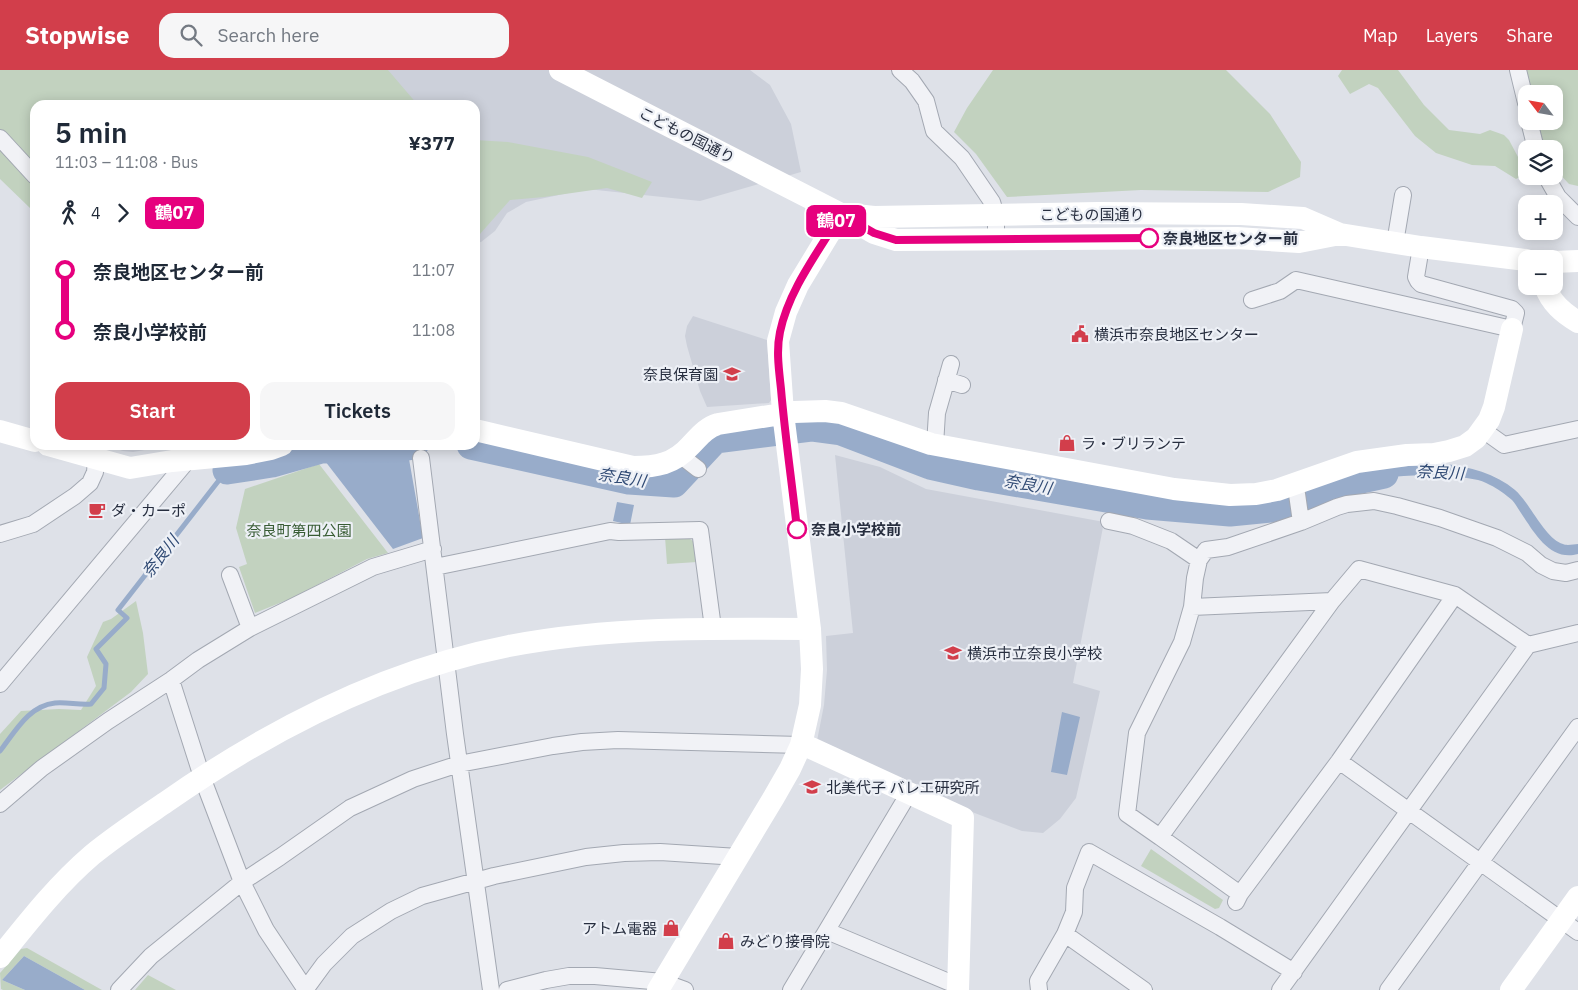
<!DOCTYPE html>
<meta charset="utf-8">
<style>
:root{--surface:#fff;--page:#f6f6f7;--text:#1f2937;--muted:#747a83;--accent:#d23e4b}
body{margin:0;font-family:"IBM Plex Sans","Noto Sans JP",sans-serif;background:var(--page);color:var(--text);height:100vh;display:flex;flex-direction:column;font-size:19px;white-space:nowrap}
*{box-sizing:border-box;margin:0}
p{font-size:16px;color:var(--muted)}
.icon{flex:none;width:28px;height:28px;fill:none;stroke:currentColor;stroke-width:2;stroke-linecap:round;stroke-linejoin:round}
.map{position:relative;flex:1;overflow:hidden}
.details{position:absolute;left:30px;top:30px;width:450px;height:350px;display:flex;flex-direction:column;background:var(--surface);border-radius:15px;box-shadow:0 2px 12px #0003}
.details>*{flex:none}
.badge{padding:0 10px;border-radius:8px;font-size:18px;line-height:32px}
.needle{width:32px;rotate:301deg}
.fabs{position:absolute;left:1518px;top:15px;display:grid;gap:10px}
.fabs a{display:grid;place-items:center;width:45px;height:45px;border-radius:10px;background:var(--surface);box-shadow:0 2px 12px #0003;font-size:25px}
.map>.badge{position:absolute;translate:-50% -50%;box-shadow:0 0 0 2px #fff}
.legs{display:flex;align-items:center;gap:8px;height:55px;padding:0 25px;font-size:16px}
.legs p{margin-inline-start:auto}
.overview{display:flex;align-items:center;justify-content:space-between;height:85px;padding:0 25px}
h1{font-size:28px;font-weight:600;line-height:38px}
.button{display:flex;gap:10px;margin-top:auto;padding:10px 25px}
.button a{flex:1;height:58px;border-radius:15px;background:var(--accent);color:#fff;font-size:20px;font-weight:600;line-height:58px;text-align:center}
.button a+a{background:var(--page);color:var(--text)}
ul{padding:0 25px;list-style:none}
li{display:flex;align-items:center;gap:18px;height:60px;font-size:19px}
li i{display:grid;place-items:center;width:8px;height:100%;margin:0 6px;background:currentColor}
li i::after{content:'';width:12px;height:12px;margin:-6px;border:4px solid;border-radius:50%;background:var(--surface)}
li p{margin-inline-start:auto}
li:first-child i{background:linear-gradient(#0000 50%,currentColor 0)}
li:last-child i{background:linear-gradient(currentColor 50%,#0000 0)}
header{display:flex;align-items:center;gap:30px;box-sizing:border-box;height:70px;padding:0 25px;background:var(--accent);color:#fff}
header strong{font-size:24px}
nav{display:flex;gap:28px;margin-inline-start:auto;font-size:18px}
.search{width:350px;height:45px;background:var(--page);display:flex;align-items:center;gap:12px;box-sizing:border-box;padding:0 18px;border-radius:15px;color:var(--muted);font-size:19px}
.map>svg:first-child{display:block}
.built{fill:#ccd0da}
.green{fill:#c2d2bf}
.water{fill:#98acca}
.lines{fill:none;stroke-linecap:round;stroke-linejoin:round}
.stream{stroke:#98acca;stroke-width:5}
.river{stroke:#98acca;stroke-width:29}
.street-casing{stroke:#a3a8b2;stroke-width:18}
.street{stroke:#f1f2f6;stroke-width:16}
.secondary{stroke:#fff;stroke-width:22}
.line-1-casing{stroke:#fff;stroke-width:11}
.line-1{stroke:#e6007e;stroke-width:8}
.stop-1-dot{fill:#fff;stroke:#e6007e;stroke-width:2.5}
.labels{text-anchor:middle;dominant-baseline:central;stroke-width:4.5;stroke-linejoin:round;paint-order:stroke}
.street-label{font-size:15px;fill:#272e3f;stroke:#edf0f6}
.stop-label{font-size:15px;font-weight:bold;fill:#272e3f;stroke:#edf0f6;text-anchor:start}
.poi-label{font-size:15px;fill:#272e3f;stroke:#edf0f6;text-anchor:start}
.park-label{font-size:15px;fill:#385c34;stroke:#edf0f6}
.water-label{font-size:16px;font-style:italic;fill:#304a74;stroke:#edf0f6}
</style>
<header>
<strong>Stopwise</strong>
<div class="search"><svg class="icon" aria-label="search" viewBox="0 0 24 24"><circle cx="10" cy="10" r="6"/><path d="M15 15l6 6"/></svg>Search here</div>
<nav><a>Map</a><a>Layers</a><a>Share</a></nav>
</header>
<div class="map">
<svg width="1578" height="920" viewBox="0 0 1578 920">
<rect width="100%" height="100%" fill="#dee1e8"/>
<path class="built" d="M262,0H750L770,15L791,54L801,102L700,131L587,119L526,132L507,143L495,161L481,172L475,173V35H329Z
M693,246L767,270L771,330L769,333L707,337L700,321L687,276L685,266L687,256Z
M104,375H174L133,382L123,381Z
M835,385L880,397L926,419L1104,452L1073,613L1100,621L1076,728L1060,749L1043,763L1022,761L972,742L817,671L824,635L827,600L826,566L853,563Z"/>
<path class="green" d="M0,0H388L418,35H35V137L30,138L0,109Z
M993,0H1226L1270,44L1301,92L1300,107L1268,122L1141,120L1007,127L976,84L954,62L967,38Z
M1342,0H1398L1424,35L1449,60L1480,64L1490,60L1504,65L1509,70L1526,102V104L1516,109L1495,96L1472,95L1436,83L1415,66L1378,18L1369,14L1350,24L1338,6Z
M1522,0H1578V116L1569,114L1554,98V79H1543L1536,51H1554V24H1528Z
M475,70L508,72L588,87L652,112L642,128L607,118L544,127L510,130L480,164H475Z
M319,394L388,483L367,489L292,528L255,543L239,497L247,494L236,458L245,419Z
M665,467H687L696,473L697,492L667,494Z
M136,531L143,563L148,604L131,622L0,720V664L21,641L59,639L81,640L96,616L87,587L103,552L111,549Z
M1151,779L1223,830L1219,838L1215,839L1141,796Z
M27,878L102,920H85L24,886L2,910L25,920H3L1,919L0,903L21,879Z
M148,905L176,920H135Z"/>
<path class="water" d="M409,389L423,468L393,479L325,391Z
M1444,394C1469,396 1496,404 1515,420C1530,433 1545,469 1563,474C1567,476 1574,474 1578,474V484C1550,492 1534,462 1521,443C1518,439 1516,434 1512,430C1506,425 1497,418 1490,415C1480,409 1468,408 1457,407C1419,403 1383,405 1347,417L1346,408L1390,397Z
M617,432L634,435L630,455L613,451Z
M1062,642L1080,647L1067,705L1051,702Z
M24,886L85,920H25L2,910Z"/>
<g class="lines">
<path class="stream" d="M0,681C15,662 28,636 55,633C68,632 78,635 91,634L104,618L106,594L96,579L127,548L118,540L227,400"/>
<path class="river" d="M471,375L629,410L674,413L715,369L811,357L841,361L930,395L979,406L1147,435L1230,442L1281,437L1300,432L1352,411L1384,404
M227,400L272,393L321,379L395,378L414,375"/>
<g class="street-casing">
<path id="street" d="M900,0L912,11L926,31L934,61L962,88L992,132L996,145V169
M1518,0L1526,33
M1529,51L1536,79
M0,68L35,106
M1546,106L1558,127L1578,147
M1395,173L1403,125
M1252,230L1280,221L1296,210L1512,259L1516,243L1512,239L1421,214L1418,211L1416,207L1421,177
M946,310L962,315
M1483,360L1504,375L1578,359
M935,375L937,343L951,294
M680,385L698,399
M421,388L455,664L491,920
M1297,424L1301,452
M1109,451L1133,456L1171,471L1199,490L1206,480L1228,477L1301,452L1337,437L1347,434L1374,431L1397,436L1440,448L1497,468L1527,483L1541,495L1553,501L1566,503L1578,500
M0,464L33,454L75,426L90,413L95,402L96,389L94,375
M1199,490L1195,508L1192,537L1182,572L1137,663L1127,744L1160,767L1332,531L1359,499L1455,525L1528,575L1578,563
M435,497L610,461L619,462L700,460L713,558
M230,505L250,558
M1192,537L1332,531
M171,610L202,707L242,812L266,860L306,920
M0,614L188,390
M1339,691L1578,862
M0,734L42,698L108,651L171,610L198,590L250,558L373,497L433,479
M1160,767L1240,824
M1236,832L1240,824L1339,691L1455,525
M827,861L958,916
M1065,864L1144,920
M119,920L151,886L242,812L280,787L350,738L413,709L459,694L553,676L582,672L618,670L801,675
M305,920L324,894L352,866L391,841L422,826L494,806L586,787L624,783L660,782L738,787
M507,920L546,910L569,906H595L663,912L685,920
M791,920L909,723
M1039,920L1038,911L1065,864L1074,842L1075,818L1089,782L1220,857L1294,902
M1280,920L1528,575
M1388,920L1578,657"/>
</g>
<use href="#street" class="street"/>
<path class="secondary" d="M560,0L841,144L874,163L896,170L1237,168L1299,172L1340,164
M847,144L874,147L1098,143L1241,144L1303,148L1340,164L1421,177L1526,190
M1554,192L1578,191
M1545,216C1551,233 1563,243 1578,252
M475,360L633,397C656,397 674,394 690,376C699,367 705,358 718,354L794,342L825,341L841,343L931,374L1174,419L1230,425L1256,424L1277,420L1357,392L1407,385L1434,384L1449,381L1465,376L1476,368L1489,350L1494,337L1512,259
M0,361L35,371
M48,375L130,398L172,391L246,384L271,379L282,375
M801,675L811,678L963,748L958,920
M0,887C29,851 57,815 92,785C115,766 141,749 166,732C269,660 385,600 509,576C608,557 709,558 810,559
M658,920L774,727L790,699L801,675L810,635L812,599L810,559L783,343L778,271L786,242L798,215L841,144
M1511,920L1578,827"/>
</g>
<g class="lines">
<g class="line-1-casing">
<path id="line-1" d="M797,459C792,413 785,366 781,319C779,300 776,281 780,262C789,219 819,181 841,144L874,163L896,170L1149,168"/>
</g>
<use href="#line-1" class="line-1"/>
</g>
<defs>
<g id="civic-bare" transform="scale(1.35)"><path d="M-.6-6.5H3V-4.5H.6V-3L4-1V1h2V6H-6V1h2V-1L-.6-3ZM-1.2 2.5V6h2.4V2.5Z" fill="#d23e4b" stroke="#edf0f6" stroke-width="2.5" paint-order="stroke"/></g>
<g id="school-bare" transform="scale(1.35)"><path d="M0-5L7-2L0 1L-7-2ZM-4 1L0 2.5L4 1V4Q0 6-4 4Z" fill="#d23e4b" stroke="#edf0f6" stroke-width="2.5" paint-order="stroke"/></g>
<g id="shop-bare" transform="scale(1.35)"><path d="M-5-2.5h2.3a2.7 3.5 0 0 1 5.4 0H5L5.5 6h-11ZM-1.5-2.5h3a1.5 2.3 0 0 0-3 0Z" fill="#d23e4b" stroke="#edf0f6" stroke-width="2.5" paint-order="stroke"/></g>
<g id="cafe-bare" transform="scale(1.35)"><path d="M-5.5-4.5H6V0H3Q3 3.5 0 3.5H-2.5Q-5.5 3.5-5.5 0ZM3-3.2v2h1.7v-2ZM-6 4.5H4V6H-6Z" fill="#d23e4b" stroke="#edf0f6" stroke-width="2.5" paint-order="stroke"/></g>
</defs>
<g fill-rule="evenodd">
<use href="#civic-bare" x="1080" y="264"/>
<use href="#school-bare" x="732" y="304"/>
<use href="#shop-bare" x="1067" y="373"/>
<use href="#cafe-bare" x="97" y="440"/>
<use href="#school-bare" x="953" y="583"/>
<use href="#school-bare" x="812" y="717"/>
<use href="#shop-bare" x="671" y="858"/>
<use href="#shop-bare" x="726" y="871"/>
</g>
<g class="stop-1-dot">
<circle cx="1149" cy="168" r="9"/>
<circle cx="797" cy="459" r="9"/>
</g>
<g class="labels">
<g class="street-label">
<text transform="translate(687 65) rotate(27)">こどもの国通り</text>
<text x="1092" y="144">こどもの国通り</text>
</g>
<g class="stop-label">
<text x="1163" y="168">奈良地区センター前</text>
<text x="811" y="459">奈良小学校前</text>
</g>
<g class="poi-label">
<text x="1094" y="264">横浜市奈良地区センター</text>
<text x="718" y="304" text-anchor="end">奈良保育園</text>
<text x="1081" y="373">ラ・ブリランテ</text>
<text x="111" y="440">ダ・カーポ</text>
<text x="967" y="583">横浜市立奈良小学校</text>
<text x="826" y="717">北美代子 バレエ研究所</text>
<text x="657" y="858" text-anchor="end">アトム電器</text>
<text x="740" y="871">みどり接骨院</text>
</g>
<g class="park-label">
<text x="299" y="460">奈良町第四公園</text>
</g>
<g class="water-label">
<text transform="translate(1440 402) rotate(3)">奈良川</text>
<text transform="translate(622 407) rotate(9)">奈良川</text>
<text transform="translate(1028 414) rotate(10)">奈良川</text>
<text transform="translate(160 486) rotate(-52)">奈良川</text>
</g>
</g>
</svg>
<div class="fabs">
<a><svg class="needle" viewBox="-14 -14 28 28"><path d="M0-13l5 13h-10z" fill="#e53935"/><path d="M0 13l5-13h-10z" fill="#747a83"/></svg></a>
<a><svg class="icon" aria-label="layers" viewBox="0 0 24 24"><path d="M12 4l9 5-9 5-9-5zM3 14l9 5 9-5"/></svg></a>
<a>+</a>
<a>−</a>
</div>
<b class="badge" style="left:836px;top:151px;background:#e6007e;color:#fff">鶴07</b>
<section class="details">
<div class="overview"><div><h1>5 min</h1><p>11:03 – 11:08 · Bus</p></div><b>¥377</b></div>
<div class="legs"><svg class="icon" aria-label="walk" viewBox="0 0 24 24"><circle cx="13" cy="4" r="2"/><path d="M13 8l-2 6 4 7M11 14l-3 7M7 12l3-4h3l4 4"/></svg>4<svg class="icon" aria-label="forward" viewBox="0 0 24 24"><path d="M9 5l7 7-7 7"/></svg><b class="badge" style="background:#e6007e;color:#fff">鶴07</b></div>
<ul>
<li><i style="color:#e6007e"></i><b>奈良地区センター前</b><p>11:07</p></li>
<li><i style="color:#e6007e"></i><b>奈良小学校前</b><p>11:08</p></li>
</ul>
<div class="button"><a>Start</a><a>Tickets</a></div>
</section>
</div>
